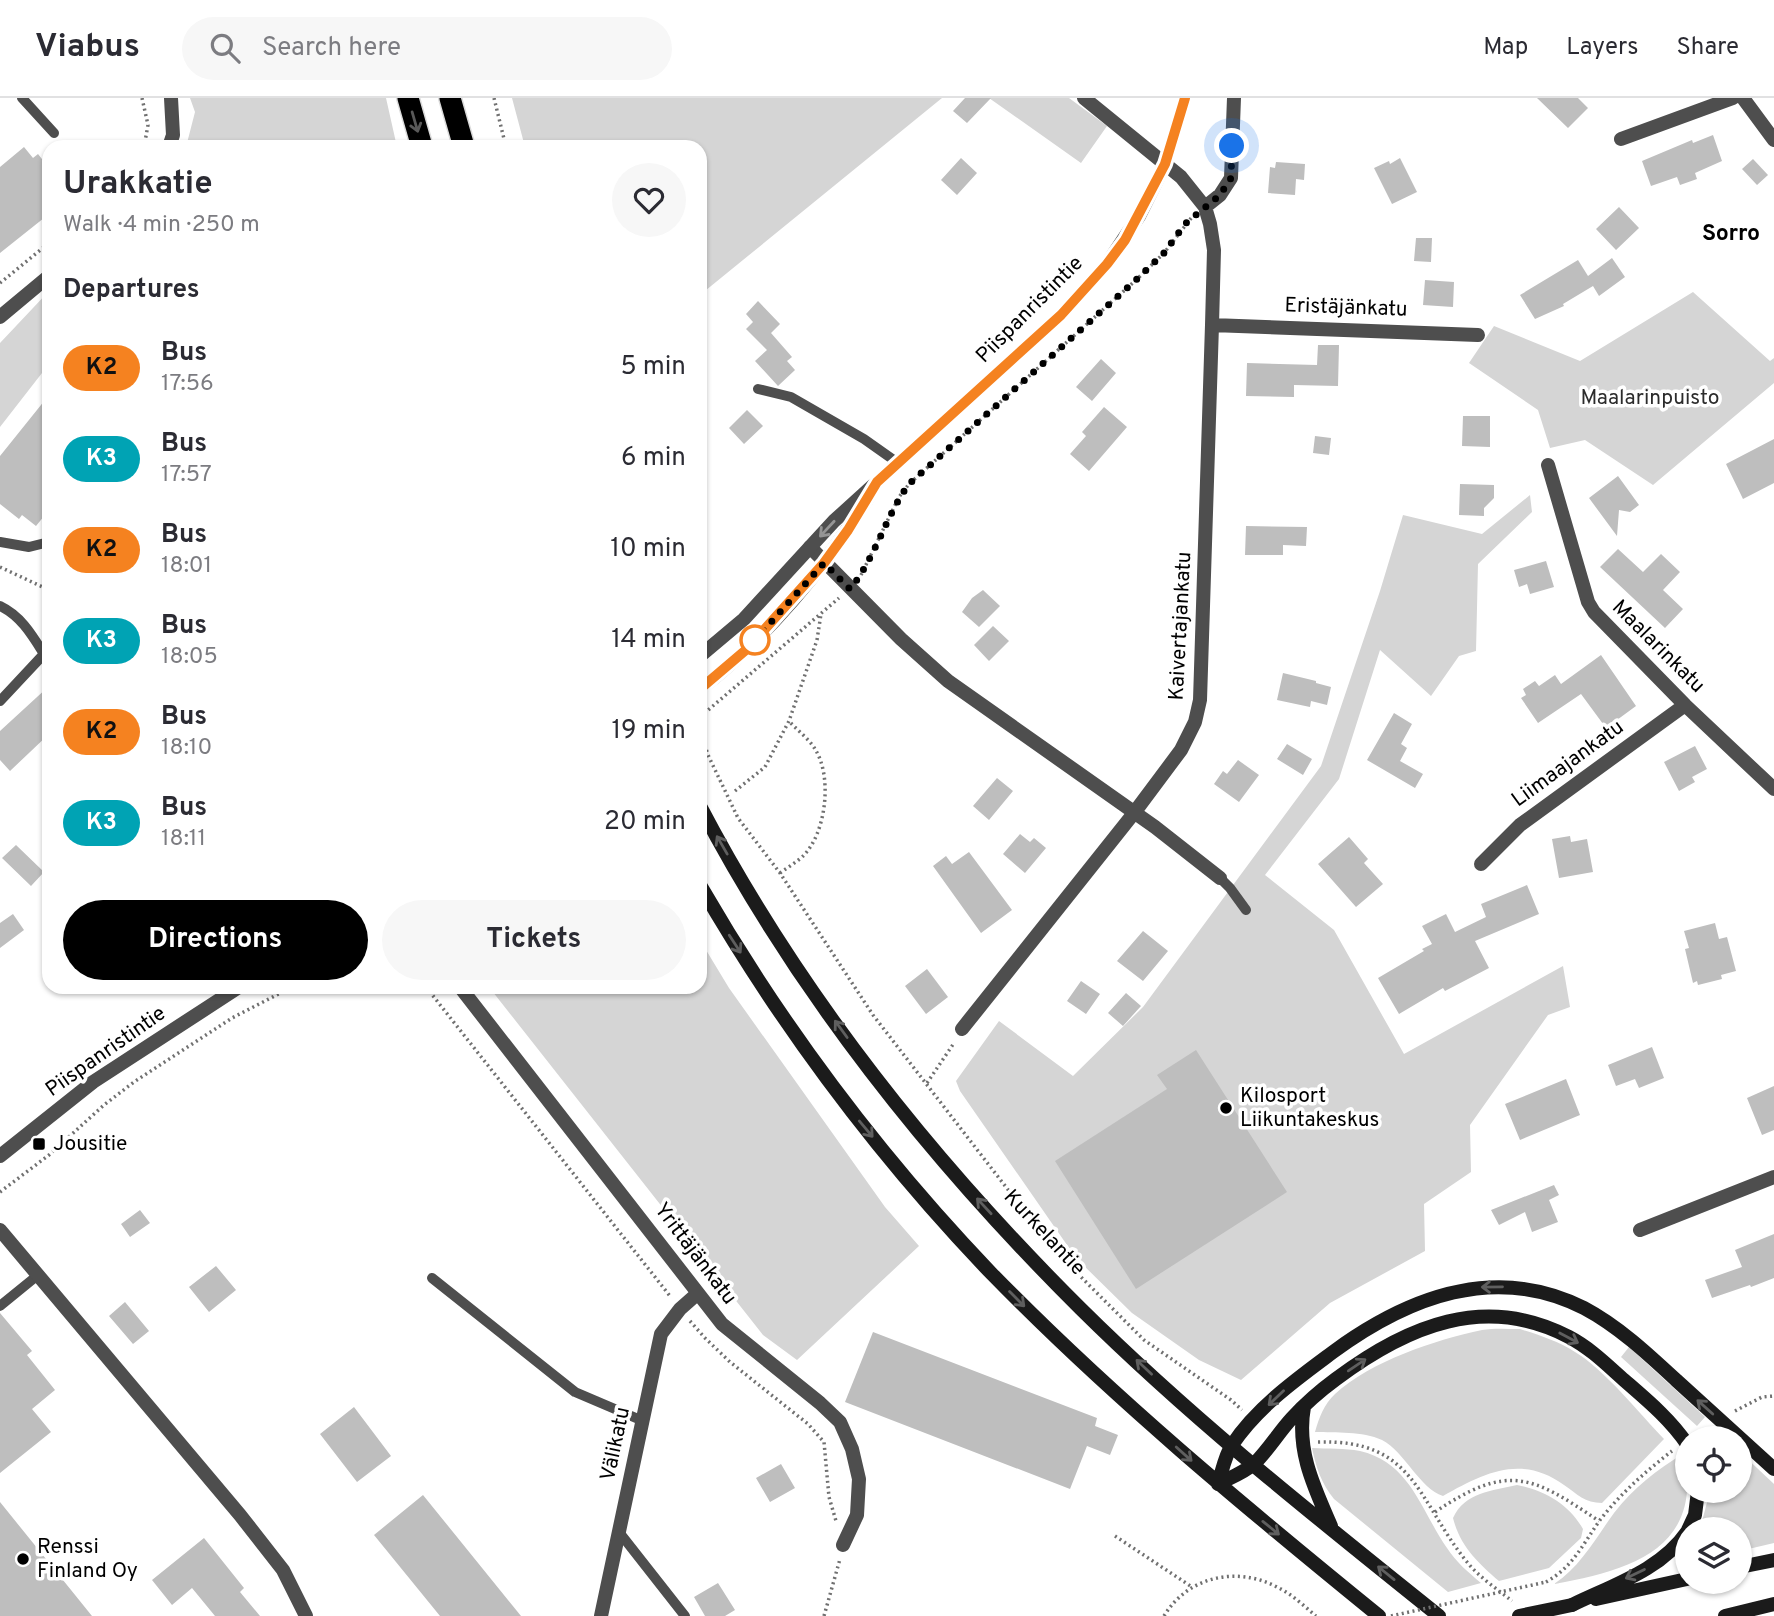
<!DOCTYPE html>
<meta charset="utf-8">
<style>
:root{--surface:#fff;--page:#f7f7f7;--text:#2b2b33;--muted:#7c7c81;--line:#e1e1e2;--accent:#000}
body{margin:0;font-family:Overpass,sans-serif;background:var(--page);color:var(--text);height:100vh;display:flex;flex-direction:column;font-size:26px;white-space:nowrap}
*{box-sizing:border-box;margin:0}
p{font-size:23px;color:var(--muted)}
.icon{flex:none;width:38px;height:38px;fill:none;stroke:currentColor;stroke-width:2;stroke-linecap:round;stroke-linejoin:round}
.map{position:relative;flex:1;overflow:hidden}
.drawer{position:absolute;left:42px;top:42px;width:665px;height:854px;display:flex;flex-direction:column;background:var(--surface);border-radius:21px;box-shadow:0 2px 5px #0004}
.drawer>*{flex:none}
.badge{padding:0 14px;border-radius:23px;font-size:24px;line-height:46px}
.fabs{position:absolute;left:1675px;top:1328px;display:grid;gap:14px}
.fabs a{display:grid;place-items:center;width:77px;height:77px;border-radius:50%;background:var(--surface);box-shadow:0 2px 5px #0004;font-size:35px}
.you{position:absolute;width:35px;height:35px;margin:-18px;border:5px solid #fff;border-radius:50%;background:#1a73e8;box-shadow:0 0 0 10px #1a73e833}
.map>.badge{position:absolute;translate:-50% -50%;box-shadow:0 0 0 4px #fff}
h2{padding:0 21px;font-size:26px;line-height:63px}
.round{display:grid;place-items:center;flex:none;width:74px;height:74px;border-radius:37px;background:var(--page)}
.overview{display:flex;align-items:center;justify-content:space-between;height:119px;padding:0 21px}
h1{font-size:33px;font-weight:700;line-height:52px}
.button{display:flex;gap:14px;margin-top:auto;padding:14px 21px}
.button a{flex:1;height:80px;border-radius:42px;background:var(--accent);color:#fff;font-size:28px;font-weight:700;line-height:80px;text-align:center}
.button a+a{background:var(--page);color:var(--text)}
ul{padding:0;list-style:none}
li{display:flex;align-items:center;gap:21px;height:91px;padding:0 21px}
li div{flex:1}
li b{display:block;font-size:26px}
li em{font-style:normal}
li .badge{min-width:77px;font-weight:700;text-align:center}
header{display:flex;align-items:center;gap:42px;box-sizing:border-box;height:98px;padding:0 35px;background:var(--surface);border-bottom:2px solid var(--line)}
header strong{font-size:33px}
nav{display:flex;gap:38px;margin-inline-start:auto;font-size:24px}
.search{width:490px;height:63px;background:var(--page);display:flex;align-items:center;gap:18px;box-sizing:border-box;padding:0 24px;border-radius:38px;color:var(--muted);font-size:26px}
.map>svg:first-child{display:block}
.green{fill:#d5d5d5}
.building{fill:#bebebe}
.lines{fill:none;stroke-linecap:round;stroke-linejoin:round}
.motorway-casing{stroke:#dbdbdb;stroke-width:24}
.path{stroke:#707070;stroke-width:3.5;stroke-dasharray:2 3.5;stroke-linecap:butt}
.service{stroke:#4e4e4e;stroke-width:10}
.minor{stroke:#4e4e4e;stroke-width:14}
.tertiary{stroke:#4e4e4e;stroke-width:14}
.secondary{stroke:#1b1b1b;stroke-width:14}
.motorway{stroke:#000;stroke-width:21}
.path-bridge{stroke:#707070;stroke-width:3.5;stroke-dasharray:2 3.5;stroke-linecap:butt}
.secondary-bridge{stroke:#1b1b1b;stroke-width:14}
.oneway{stroke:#595959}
.oneway2{stroke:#959595}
.oneway3{stroke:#5f5f5f}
.line-casing{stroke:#fff;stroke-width:16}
.line{stroke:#f58220;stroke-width:10}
.walk{stroke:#000;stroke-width:7;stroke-dasharray:0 12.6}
.stop-dot{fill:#fff;stroke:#f58220;stroke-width:3.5}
.poi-dot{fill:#000;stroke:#fff;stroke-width:2.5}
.labels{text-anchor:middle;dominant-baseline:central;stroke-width:7;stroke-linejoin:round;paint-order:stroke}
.street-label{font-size:21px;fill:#000;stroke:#fff}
.park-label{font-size:21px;fill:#2c2c2c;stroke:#fff}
.poi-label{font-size:21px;fill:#000;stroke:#fff;text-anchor:start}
.neighbourhood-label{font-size:23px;font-weight:bold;fill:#000;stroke:#fff}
</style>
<header>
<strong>Viabus</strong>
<div class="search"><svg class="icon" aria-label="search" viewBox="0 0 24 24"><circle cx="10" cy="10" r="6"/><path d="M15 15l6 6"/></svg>Search here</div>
<nav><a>Map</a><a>Layers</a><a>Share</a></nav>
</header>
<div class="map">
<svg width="1774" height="1518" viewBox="0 0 1774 1518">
<rect width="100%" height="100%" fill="#fff"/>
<path class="green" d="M190,0H386L397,49H186L195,14Z
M512,0H942L700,197V49H525Z
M989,0H1069L1107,28L1081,65Z
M49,193V266L0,329V245Z
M1693,194L1770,263L1774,260V285L1653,387L1585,342L1550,350L1538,312L1469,265L1494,228L1580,263Z
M1530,397L1532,414L1478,466L1476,553L1459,558L1431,598L1380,552L1339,681L1265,777L1334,832L1404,956L1563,868L1570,909L1548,917L1470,1027L1471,1074L1424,1106L1425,1153L1330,1205L1241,1282L1199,1262L1132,1215L1076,1160L960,993L956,983L999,923L1073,978L1143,909L1321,668L1380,493L1403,417L1482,436Z
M700,842L729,890L885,1109L919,1148L797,1262L763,1237L489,889H700Z
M1520,1231C1539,1237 1558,1243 1575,1254C1604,1271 1640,1316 1664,1341L1602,1405C1585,1405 1577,1396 1564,1387C1521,1356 1484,1375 1443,1398C1420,1391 1405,1354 1382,1342C1362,1333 1336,1335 1315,1334C1319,1320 1324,1306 1335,1296C1371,1263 1435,1242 1482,1232C1494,1230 1508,1231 1520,1231Z
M1629,1249L1705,1319L1697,1328L1621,1259Z
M1312,1350C1328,1351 1345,1350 1360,1353C1411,1365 1421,1413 1447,1450C1456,1464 1468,1474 1481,1485L1448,1494L1334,1401C1321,1385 1316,1369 1312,1350Z
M1740,1354L1774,1386V1445L1740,1453V1432L1700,1431L1710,1393H1740Z
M1684,1355C1704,1451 1631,1472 1554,1486C1581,1468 1595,1441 1614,1415C1633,1390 1657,1372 1684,1355Z
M1517,1387C1544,1392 1569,1406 1583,1431L1581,1440L1549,1470L1499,1483C1478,1465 1460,1448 1453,1420C1465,1394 1492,1393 1517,1387Z"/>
<path class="building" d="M965,0H991L967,25L953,13Z
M1537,0H1578L1588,10L1568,30Z
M1713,37L1722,63L1695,75L1697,81L1680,87L1677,79L1651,88L1642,63L1692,42L1693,45Z
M24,49L33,60L38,56L49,70V116L0,155V69Z
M961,60L977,75L957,97L941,82Z
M1400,60L1417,94L1392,106L1374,70L1389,63L1390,66Z
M1753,61L1768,77L1757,87L1742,71Z
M1276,64L1305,66L1304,82L1296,81L1295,97L1268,95L1270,69L1275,70Z
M1619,109L1639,130L1616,152L1596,131Z
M1416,140H1432L1431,164L1414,163Z
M1612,160L1625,179L1599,198L1593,188L1563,206L1564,208L1535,221L1520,197L1578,162L1588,178Z
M1425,182L1454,184L1453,209L1423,207Z
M758,203L780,226L771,235L792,259L787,263L795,272L778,288L755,263L767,252L746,231L753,224L746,216Z
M1318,247H1339L1338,288L1294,287V299L1246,298L1247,265L1317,267Z
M1101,261L1116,275L1092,303L1076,289Z
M49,297V412L36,428L22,417L19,421L0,406V358Z
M1104,309L1127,329L1089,373L1070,356L1086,338L1082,334Z
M747,312L763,328L744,346L729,330Z
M1463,318H1490V349L1462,348Z
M1315,338L1331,340L1329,357L1313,355Z
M1774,341V385L1743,401L1726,366Z
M1618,378L1639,407L1630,414L1619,412L1617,438L1589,400Z
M1460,386L1494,387V400L1484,410V418L1459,417Z
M1246,428L1307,429L1306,448L1283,447V457H1245Z
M1618,451L1643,474L1661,456L1680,474L1663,492L1683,511L1665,530L1600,469Z
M1546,463L1554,489L1530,496L1527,486L1519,489L1514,472Z
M983,492L1000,508L979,529L962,514L972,500Z
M993,528L1009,543L989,563L974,547Z
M1601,557L1636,608L1606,630L1581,596L1538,625L1521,600L1526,597L1523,591L1535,583L1539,588L1555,577L1561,586Z
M1283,575L1316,583V585L1331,589L1327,607L1311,603L1310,609L1277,602Z
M49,588V636L10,673L0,662V633Z
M1394,615L1412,626L1401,646L1407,650L1400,663L1423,676L1415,690L1367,662Z
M1287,646L1312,661L1303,677L1277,661Z
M1695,648L1707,671L1692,679L1695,684L1679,693L1664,664Z
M1238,662L1259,677L1239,704L1214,686L1223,673L1227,676Z
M997,680L1013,693L989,722L973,708Z
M1020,736L1030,744L1034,740L1046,750L1025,775L1003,756Z
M1570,738L1571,744L1587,741L1593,774L1559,780L1552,741Z
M1349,739L1368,761L1364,765L1383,786L1356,809L1318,766Z
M16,747L44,774L31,788L2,760Z
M969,754L1012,812L981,835L933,768L946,758L952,766Z
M1527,787L1539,816L1475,843L1489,870L1445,893L1443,890L1399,916L1378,880L1424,853L1422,851L1432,846L1422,828L1446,816L1455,834L1486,819L1481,806Z
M13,816L24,832L0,850V825Z
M1715,825L1719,841L1727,839L1736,873L1721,877L1722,881L1698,887L1697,883L1693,885L1685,851L1689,850L1684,833Z
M1143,833L1168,853L1143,883L1117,863Z
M927,871L948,899L926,916L905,888Z
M1081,883L1100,896L1086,916L1067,903Z
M1126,895L1141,908L1123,928L1108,915Z
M1652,949L1664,980L1639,990L1635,981L1616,988L1608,967Z
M1196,952L1287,1094L1136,1191L1055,1063L1167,991L1157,977Z
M1566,981L1580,1017L1520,1042L1505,1006Z
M1774,988V1032L1762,1037L1747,1000Z
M1554,1087L1559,1097L1549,1102L1558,1124L1532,1134L1525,1114L1499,1127L1491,1112Z
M140,1112L150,1125L130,1139L121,1126Z
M1774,1136V1180L1751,1189L1750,1187L1712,1200L1705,1182L1742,1169L1735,1152Z
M216,1168L236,1192L209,1214L189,1189Z
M125,1204L149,1233L133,1246L109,1218Z
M0,1215L32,1253L27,1257L55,1292L32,1311L51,1334L0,1375Z
M873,1234L1097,1320L1095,1328L1118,1337L1110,1357L1087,1348L1070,1391L845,1304Z
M354,1309L391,1358L357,1384L320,1336Z
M781,1366L795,1390L770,1404L756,1380Z
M423,1397L521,1518H440L374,1437Z
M0,1404L92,1518H0Z
M204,1440L244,1490L240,1494L260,1518H215L192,1490L172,1507L152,1482Z
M718,1485L735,1512L725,1518H705L694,1499Z"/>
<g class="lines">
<g class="motorway-casing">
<path id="motorway" d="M408,0L422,49
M450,0L464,49"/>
</g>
<path class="path" d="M142,0L148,27L144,49
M494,0L506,49
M0,185L49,145
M0,469L49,492
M861,477L899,399L909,386L1136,182L1164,155L1192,119
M700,619L839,500
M700,631L708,657L738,720L780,775L873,917L1057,1155L1144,1242L1231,1302L1242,1312
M735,693L765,669L789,623L817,542L821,516
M780,775C787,770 795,765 802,759C826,737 833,679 815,651C809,641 797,632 789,623
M426,889L670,1198
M927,985L954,945
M0,1094L49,1057L104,1007L134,984L232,920L292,889
M690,1223L705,1240L730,1264L808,1326L824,1344L829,1399L836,1423
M1735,1313L1762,1299L1774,1298
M1318,1344C1415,1341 1417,1402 1467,1464C1479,1479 1497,1491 1512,1503
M1435,1414C1508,1365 1531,1377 1599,1423
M1115,1438L1192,1489
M1546,1484C1573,1469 1583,1446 1600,1422C1621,1395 1645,1374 1672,1353
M824,1518L840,1461
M1164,1518C1188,1478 1237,1468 1277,1489C1292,1496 1304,1508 1316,1518"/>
<path class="service" d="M22,0L54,35
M758,291L791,299L864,341L898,365
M0,444L29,449L49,444
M0,508C21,518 32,537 44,556L0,603
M1220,780L1230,790L1246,812
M432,1180L575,1294L643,1323
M0,1208L38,1177
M619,1434L685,1518"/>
<path class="minor" d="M1743,0L1774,42
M1621,41L1733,0
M169,49L173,37L171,0
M1205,109L1220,97L1231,80L1234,0
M0,219L49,178
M1212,227L1478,237
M1548,367L1588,504L1594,514L1685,607L1774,691
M810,449L901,541L948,583L1155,729L1220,780
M1481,766L1520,727L1685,607
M460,889L722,1226L820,1305L840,1324L852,1351L859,1381L857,1417L843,1447
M962,931L1134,715L1181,652L1195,624L1200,602L1212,227L1214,152L1210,126L1205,109L1181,79L1084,0
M0,1132L240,1417L283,1472L306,1518
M1640,1132L1774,1079
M601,1518L661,1236L680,1211L697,1196"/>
<path class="tertiary" d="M700,558L744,521L834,423L1061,217L1107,166L1139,118L1165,66L1185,0
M700,591C767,539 825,470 869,398
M0,1058L93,984L239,889"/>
<path class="secondary" d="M700,708C798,895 932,1063 1081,1211C1193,1322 1317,1420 1439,1518
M700,787C781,927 879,1058 991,1175C1112,1299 1245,1409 1379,1518
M1304,1309C1296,1352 1314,1389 1331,1428
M1218,1386C1222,1374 1225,1357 1232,1347C1257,1309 1298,1280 1333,1254C1408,1199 1495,1165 1584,1210C1618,1228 1648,1256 1676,1282C1709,1312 1741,1341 1774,1371
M1218,1386C1230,1380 1245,1374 1255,1365C1269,1351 1279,1334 1292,1320C1305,1306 1321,1292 1336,1281C1407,1228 1485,1195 1569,1239C1590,1250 1606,1266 1624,1282C1647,1302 1670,1321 1687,1346
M1688,1432L1695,1417L1698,1393
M1740,1469L1774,1462
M1596,1501L1687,1481
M1572,1507C1613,1487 1661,1472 1687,1434
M1725,1518L1774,1506"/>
<use href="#motorway" class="motorway"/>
<path class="path-bridge" d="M1391,1518L1546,1484"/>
<path class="secondary-bridge" d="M1519,1518L1572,1507"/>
</g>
<defs><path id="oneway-shaft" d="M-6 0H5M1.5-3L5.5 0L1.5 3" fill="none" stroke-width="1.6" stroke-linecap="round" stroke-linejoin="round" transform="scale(1.75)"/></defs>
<use class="oneway" href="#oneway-shaft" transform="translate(415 24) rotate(74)"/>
<use class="oneway2" href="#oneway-shaft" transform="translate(827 431) rotate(133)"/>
<g class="oneway3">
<use href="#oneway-shaft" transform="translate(722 747) rotate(-120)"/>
<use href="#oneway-shaft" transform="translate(735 846) rotate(57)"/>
<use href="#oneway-shaft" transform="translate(841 931) rotate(-126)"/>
<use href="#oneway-shaft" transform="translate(866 1031) rotate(50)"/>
<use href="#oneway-shaft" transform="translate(984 1108) rotate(-133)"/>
<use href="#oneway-shaft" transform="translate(1492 1189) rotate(179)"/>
<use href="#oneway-shaft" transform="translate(1017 1201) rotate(45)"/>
<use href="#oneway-shaft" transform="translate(1569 1240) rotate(28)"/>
<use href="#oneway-shaft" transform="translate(1357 1267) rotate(-34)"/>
<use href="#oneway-shaft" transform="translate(1144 1269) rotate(-137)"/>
<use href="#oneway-shaft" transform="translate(1276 1300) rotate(136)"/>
<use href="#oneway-shaft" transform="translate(1705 1309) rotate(-138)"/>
<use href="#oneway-shaft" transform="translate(1184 1356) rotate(42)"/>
<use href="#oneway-shaft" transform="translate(1271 1430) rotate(39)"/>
<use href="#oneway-shaft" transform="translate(1386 1475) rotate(-141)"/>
<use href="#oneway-shaft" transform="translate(1635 1476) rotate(154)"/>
</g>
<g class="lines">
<g class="line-casing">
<path id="line" d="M700,591L747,551L824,465L848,432L877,384L1061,217L1107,166L1125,142L1165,66L1185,0"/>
</g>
<use href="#line" class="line"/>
<path class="walk" d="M755,542L824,465L850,491C876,459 885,419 909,386L1136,182L1164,155L1185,126L1220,97L1231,80L1232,48"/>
</g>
<circle class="stop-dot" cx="755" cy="542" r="14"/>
<g class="poi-dot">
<circle cx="1226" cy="1010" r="7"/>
<rect x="32" y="1039" width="14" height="14" rx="3.5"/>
<circle cx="23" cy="1461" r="7"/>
</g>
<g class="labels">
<g class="street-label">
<text transform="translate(1346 210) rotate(2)">Eristäjänkatu</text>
<text transform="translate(1030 212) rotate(-45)">Piispanristintie</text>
<text transform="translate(1181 528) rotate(-87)">Kaivertajankatu</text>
<text transform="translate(1658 549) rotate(45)">Maalarinkatu</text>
<text transform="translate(1568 666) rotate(-36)">Liimaajankatu</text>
<text transform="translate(106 954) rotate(-35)">Piispanristintie</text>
<text transform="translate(1044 1135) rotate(47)">Kurkelantie</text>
<text transform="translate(695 1156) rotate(53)">Yrittäjänkatu</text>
<text transform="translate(616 1346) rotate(-78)">Välikatu</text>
</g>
<g class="park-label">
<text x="1650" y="300">Maalarinpuisto</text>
</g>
<g class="poi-label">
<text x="1240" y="998">Kilosport<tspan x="1240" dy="24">Liikuntakeskus</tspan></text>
<text x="53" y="1046">Jousitie</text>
<text x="37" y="1449">Renssi<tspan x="37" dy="24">Finland Oy</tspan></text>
</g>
<g class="neighbourhood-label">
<text x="1731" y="136">Sorro</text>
</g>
</g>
</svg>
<div class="fabs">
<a><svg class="icon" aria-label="locate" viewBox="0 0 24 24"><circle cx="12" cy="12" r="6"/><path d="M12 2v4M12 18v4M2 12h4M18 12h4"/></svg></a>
<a><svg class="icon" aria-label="layers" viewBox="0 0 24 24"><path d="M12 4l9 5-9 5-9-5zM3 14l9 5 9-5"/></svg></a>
</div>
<div class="you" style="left:1232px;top:48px"></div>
<section class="drawer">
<div class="overview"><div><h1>Urakkatie</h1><p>Walk · 4 min · 250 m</p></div><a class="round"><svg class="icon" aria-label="heart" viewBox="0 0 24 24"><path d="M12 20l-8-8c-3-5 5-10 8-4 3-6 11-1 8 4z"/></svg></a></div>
<h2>Departures</h2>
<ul>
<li><span class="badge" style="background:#f58220;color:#111">K2</span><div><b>Bus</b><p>17:56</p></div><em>5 min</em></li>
<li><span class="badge" style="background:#00a3b4;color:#fff">K3</span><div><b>Bus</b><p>17:57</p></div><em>6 min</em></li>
<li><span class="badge" style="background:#f58220;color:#111">K2</span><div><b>Bus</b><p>18:01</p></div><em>10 min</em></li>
<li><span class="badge" style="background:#00a3b4;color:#fff">K3</span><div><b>Bus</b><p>18:05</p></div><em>14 min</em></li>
<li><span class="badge" style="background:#f58220;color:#111">K2</span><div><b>Bus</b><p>18:10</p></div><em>19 min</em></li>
<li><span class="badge" style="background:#00a3b4;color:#fff">K3</span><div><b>Bus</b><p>18:11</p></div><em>20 min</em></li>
</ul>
<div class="button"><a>Directions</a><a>Tickets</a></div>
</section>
</div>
